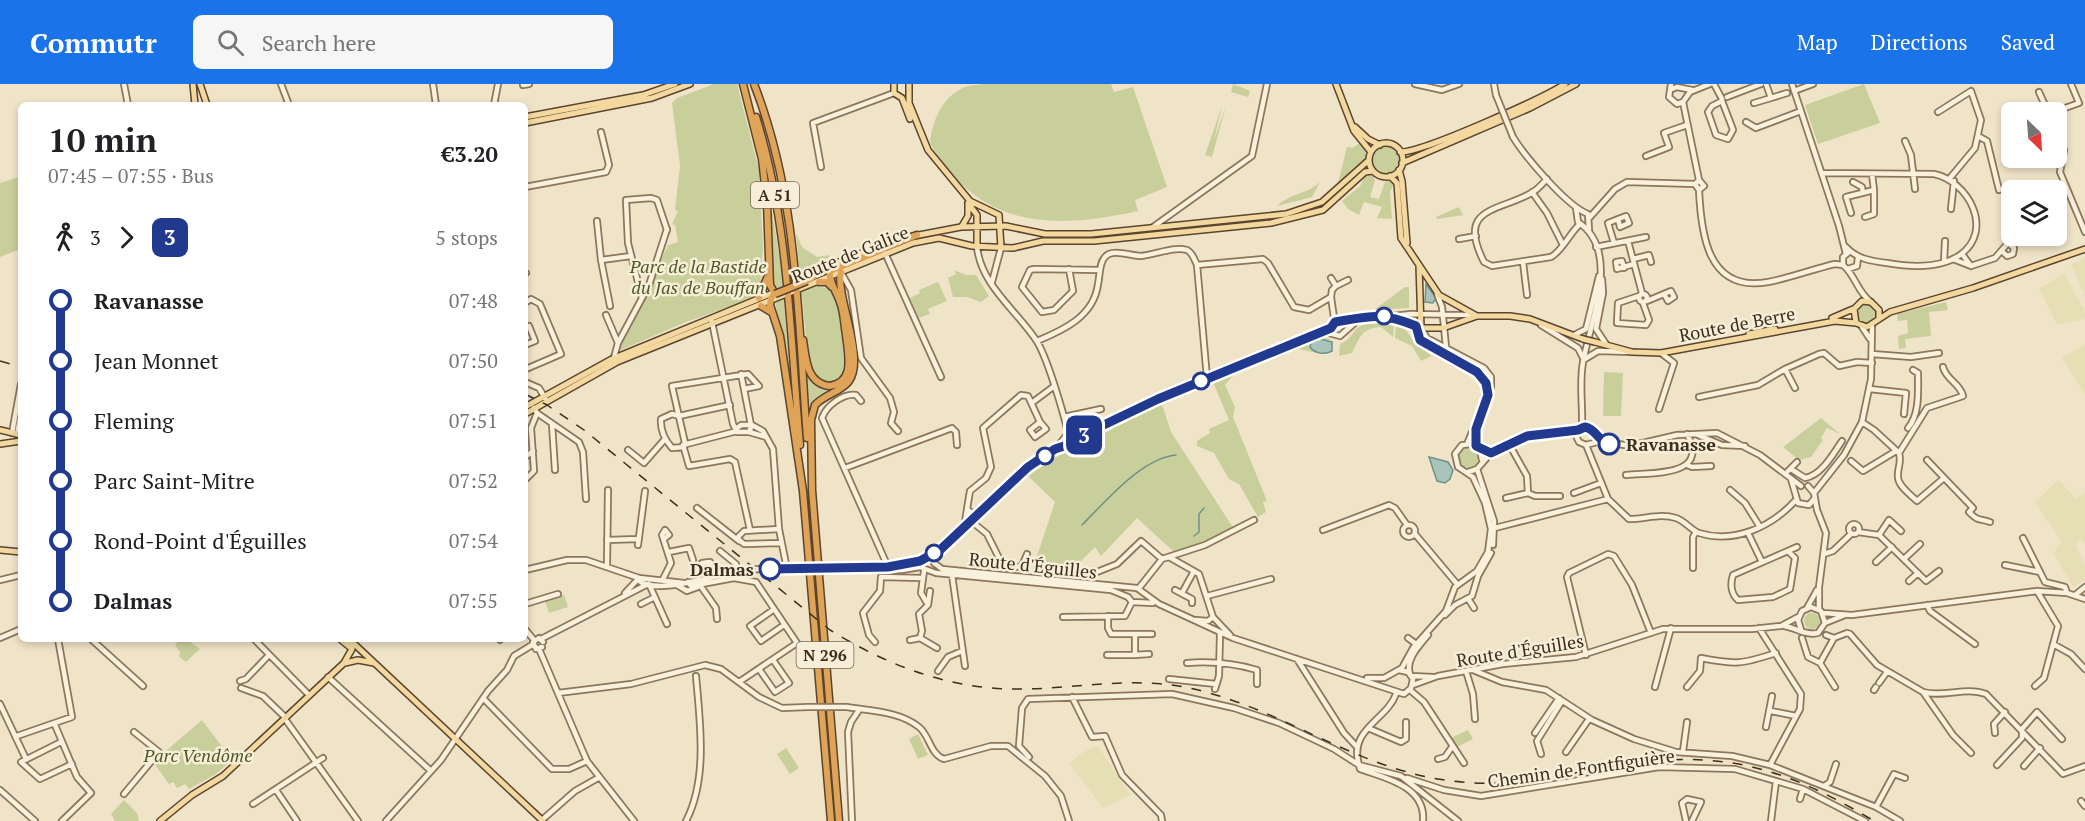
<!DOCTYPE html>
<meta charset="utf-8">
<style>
:root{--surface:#fff;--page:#f6f6f6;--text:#202124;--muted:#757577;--accent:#1a73e8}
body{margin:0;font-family:"PT Serif",serif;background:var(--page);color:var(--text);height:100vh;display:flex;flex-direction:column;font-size:22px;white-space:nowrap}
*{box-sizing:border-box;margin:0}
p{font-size:20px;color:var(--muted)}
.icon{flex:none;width:33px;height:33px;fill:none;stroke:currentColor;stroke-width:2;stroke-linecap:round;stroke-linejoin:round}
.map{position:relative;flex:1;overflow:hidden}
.sheet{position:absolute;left:18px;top:18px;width:510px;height:540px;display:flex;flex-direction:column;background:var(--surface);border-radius:9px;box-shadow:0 3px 9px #0003}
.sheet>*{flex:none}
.badge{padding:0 12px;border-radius:9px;font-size:21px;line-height:39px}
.needle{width:39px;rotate:155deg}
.tools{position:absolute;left:2001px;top:18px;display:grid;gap:12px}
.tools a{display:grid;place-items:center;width:66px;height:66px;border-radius:9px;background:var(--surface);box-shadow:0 3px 9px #0003;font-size:30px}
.map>.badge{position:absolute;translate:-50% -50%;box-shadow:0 0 0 3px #fff}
.legs{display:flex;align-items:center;gap:9px;height:66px;padding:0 30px;font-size:20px}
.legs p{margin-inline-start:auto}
.summary{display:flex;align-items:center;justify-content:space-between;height:102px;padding:0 30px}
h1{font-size:33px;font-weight:700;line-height:45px}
ul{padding:0 30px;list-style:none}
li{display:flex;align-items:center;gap:21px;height:60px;font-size:22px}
li i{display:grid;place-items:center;width:9px;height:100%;margin:0 8px;background:currentColor}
li i::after{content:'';width:15px;height:15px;margin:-8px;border:4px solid;border-radius:50%;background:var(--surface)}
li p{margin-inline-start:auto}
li:first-child i{background:linear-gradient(#0000 50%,currentColor 0)}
li:last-child i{background:linear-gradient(currentColor 50%,#0000 0)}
header{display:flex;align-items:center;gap:36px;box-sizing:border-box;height:84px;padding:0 30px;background:var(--accent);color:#fff}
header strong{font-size:28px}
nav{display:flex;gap:33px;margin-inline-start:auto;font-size:21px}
.search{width:420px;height:54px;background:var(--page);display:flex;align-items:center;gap:15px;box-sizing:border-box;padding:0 21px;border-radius:9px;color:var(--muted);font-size:22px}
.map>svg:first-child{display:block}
.farmland{fill:#e6deb5}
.green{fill:#c9cf9b}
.water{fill:#a9c4bc;stroke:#6f938a;stroke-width:1.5}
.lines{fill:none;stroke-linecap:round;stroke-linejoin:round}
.stream{stroke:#6f938a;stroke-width:1.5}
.minor-casing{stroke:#8d765c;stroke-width:8}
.major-casing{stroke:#5b4430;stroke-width:8}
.highway-casing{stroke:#5b4430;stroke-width:9}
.minor{stroke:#faf1dc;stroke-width:4.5}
.major{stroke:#f3d9a0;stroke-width:5}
.highway{stroke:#e0a458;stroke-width:6}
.rail{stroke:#3d2e20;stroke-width:1.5;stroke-dasharray:10 10;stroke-linecap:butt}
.minor-bridge-casing{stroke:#8d765c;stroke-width:8;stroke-linecap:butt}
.major-bridge-casing{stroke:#5b4430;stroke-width:8;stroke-linecap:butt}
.highway-bridge-casing{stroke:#5b4430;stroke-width:9;stroke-linecap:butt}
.minor-bridge{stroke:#faf1dc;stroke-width:4.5}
.major-bridge{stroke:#f3d9a0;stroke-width:5}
.highway-bridge{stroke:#e0a458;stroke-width:6}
.line-1-casing{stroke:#fff;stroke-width:14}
.line-1{stroke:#213a8f;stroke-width:9}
.stop-1-dot{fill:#fff;stroke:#213a8f;stroke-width:3}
.labels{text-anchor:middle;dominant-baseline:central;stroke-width:5;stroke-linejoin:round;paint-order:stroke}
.shield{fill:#f7eed8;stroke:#756857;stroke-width:1.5}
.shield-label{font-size:16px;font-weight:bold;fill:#3d2e20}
.street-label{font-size:18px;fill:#3d2e20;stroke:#f7eed8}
.park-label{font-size:18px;font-style:italic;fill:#4d5a26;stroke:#f7eed8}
.stop-label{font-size:18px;font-weight:bold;fill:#3d2e20;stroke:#f7eed8;text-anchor:start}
</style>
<header>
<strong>Commutr</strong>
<div class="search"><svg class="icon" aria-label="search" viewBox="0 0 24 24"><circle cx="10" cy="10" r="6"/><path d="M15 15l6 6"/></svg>Search here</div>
<nav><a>Map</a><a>Directions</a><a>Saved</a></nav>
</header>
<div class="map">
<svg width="2085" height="737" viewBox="0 0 2085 737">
<rect width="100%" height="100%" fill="#f0e4c8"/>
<path class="farmland" d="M2085,174V212L2071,180Z
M2065,190L2085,227V235L2057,241L2039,204Z
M2085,260V311L2062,274Z
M2059,396L2076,415L2085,408V459L2080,454L2076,462L2085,481V496L2073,503L2053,469L2062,458L2035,418Z
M1098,662L1130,711L1103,724L1069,680L1083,668Z"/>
<path class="green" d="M714,0H737L759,86L763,163L760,206L751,215L686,238L621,266L619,264L633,240L668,161L678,158L675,141L672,140L678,127L675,126L680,82L672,19L677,14Z
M983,0H1111L1114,8L1133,3L1167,103L1135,116L1138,127C1051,146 980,145 930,59C932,35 945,8 969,2C974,1 979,1 983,0Z
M1233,0L1250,7L1248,13L1231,8Z
M1864,0L1880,39L1818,60L1805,21Z
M1222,22L1214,56L1226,22L1212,73L1205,71Z
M1360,59L1367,68L1366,75L1337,103L1347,63L1352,64Z
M1372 76a14 14 0 1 1 28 0a14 14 0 1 1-28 0Z
M766,88L781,183L792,316L772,199Z
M18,90L21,92V165L0,173V99L19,93Z
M1372,90L1375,96L1370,113L1379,115L1385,98L1389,96L1394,99L1390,108L1392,135L1377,134L1382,123L1364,118L1359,131L1348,125L1342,117L1360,102L1365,92Z
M1320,98L1312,113L1277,122C1290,109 1308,110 1320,98Z
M1459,123L1463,131L1437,135L1436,133Z
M796,149L802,163L817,173L829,171L831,176L817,185L819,203L830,204L835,213L842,245L846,282L845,291L838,297L837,303L826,310L809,332L805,285L808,273Z
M954,186L966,191H976L989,212L981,218L967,213H953L948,194L956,190Z
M938,198L947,217L928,225L930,230L919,234L910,214L920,209L919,206Z
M1405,203H1409V224L1374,226Z
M1946,218L1948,226L1929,228L1931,252L1905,255L1906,264L1899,265L1898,252L1908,249L1907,236L1898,237L1897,230Z
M1856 230a10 10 0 1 1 20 0a10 10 0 1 1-20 0Z
M1376,238L1394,239L1393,253L1381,243C1362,244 1360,253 1352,269L1339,272L1340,260C1359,252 1348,241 1376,238Z
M1396,240L1406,246L1415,260L1432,272L1421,277L1412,262L1395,254Z
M1319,254H1327L1333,258L1330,269L1322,270L1298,265L1234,291L1225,301L1235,323L1233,333L1267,417L1263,418L1266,428L1258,433L1239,400L1229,395L1214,369L1197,362V357L1210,349L1209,345L1229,336L1213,298Z
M1604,288L1623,289L1621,332H1603Z
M1162,320L1171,348L1234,445L1175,469L1137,434L1101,472L1095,463L1083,475L1072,494L1031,490L1055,418L1028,392L1056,373Z
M1821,334L1840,350L1827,344L1821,354L1823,356L1811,373L1799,376L1783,363Z
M1458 374a10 10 0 1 1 20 0a10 10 0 1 1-20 0Z
M564,511L568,523L549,529L545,517Z
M1804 537a8 8 0 1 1 16 0a8 8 0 1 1-16 0Z
M180,555H186L200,565L186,578L179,573L180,568L175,561Z
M202,636L232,676L216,690L189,705L185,700L177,704L173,698L169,700L153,678Z
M1468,646L1473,655L1455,664L1451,654Z
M918,650L928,671L918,675L909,655Z
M786,664L799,684L790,690L777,670Z
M124,716L137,729L139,737H115L111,730Z"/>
<path class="water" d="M1426,200L1436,214L1433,219L1425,218Z
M1320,255L1332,258V267C1325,271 1315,270 1310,263L1311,259Z
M1429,373L1448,378L1453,386L1450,395L1445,399L1437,397Z"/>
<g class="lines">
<path class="stream" d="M1082,441C1106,417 1142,374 1176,371
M1194,452L1199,448V430L1204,424"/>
<g class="minor-casing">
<path id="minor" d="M124,0L128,21
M281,0L289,21
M433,0L436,21
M1415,0L1442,6L1459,0
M1494,0L1496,11
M1671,0L1669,13L1677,20L1683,18L1690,8L1710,0
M1714,0L1722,15V17L1732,43L1733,46L1728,55L1716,51L1708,28L1712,22L1722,17
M1792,0L1839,142L1846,170
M523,1L529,0
M1672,5L1677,3L1692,6
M1794,7L1813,0
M2039,8L2048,28
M1727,13L1761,0
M1771,14L1787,9
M1683,18L1699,96
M1754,19L1771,14L1766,0
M494,21L498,0
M1938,28L1971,7L1981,36L1975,64L1950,94
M2054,28L2079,19L2071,0
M1746,38L1756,44L1801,27
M2056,49L2064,66L2060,88L2085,148
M1978,52L1987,57L1999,106
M1513,53C1526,74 1567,122 1588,130L1589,146
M1905,57L1911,71L1915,105
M1646,72L1669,63L1664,49L1687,41
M821,83L813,39L894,9
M1822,89L1934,90C1968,97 1995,146 1960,171C1940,185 1910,183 1887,179C1871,177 1857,175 1846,163
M1872,90L1874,106
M1547,95C1543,99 1538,105 1533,108C1501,128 1455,121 1484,178L1492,182L1551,173C1563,166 1569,150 1580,140
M1853,98L1862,103L1863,109
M525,103L606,88L609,81L601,48
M1699,106L1704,102L1699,96L1695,100L1699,106C1701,149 1707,209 1768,198C1790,194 1813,185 1835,180L1843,181
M1532,108L1547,129L1563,161
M1576,124L1578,138C1622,167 1590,238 1583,278C1579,300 1583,321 1582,344
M1951,125L1954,97
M1851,129L1846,113L1874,106V130L1865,133
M1590,133L1615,105L1627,98L1695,100
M597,137L601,176L631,172
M1153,143L1252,72L1267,0
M1459,155L1476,152
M1628,157L1642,209
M1614,159L1608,139L1626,132L1629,139L1620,143L1618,135
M977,163C981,201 1016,226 1036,256C1047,272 1063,328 1068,348
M1596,163L1646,153
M2002,167L2007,172L2013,170L2014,164L2008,159
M885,169L941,293
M1848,169L1843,173V181C1856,192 1857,208 1871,218
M1962,170L1971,182
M1633,175L1649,171L1651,178
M1953,175L1971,182L1995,174L2008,159L2006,129
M601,176L610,222
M1523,178L1527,211
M1944,178L1945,157
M1197,181L1263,175L1268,179L1294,223L1309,226L1331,213L1334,234
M1624,184L1622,177L1616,178L1617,185L1634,180
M1069,185L1073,207L1054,226L1042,228L1022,203L1030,186L1034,185L1100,186
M1848,185L1857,182L1858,173
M525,190L526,189
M842,190L851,206L861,274L890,314L894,328L891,339L898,347
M1602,195L1603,209L1596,245L1606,260
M992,198L1001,164
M1336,202L1348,196
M1639 214a4 4 0 1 1 8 0a4 4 0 1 1-8 0Z
M1437,210L1442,223L1446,263
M1639,212L1618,219L1617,239L1646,241L1649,236L1643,219
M1331,213L1332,206L1336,202L1331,194
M642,214L628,159L626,116L651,114L657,116L667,146
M1647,217L1671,207L1674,213L1668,217L1664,210
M525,219L531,215L540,220L561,270L526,285
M606,231L618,259
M1394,233L1421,244L1427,254L1484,284L1491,293V303L1467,360
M712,238L733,340L737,348H749L752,341H741L736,345
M1541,241L1578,264L1583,274
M1862,243L1870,255
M525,244L529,242L535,257L525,261
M1321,247L1340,252L1358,236
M1574,251L1586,245L1599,192
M1037,257C1064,246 1094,232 1098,200C1100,192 1099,179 1105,173C1112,164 1131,172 1141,172C1155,171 1173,162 1187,166C1193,169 1194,175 1197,181L1207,294
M1872,270L1911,273L1939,269
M1585,275L1598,267L1631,268
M613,277L618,259L649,201L667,145
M1785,285L1795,304
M741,290L751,341
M525,298L539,304L545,314
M1870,305L1906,309L1904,330
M1699,313L1758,301L1785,285L1819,270L1824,269L1839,282L1857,278L1872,279
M861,317L856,311C843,309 826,322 822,334L888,483L893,486
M1033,318L1053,303
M534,324L537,329L579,358L583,368L586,415
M1659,325L1674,279L1661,269
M1064,333L1101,325
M1862,338L1874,346L1899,369L1927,324L1963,312C1960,299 1946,296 1943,283
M552,340L555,386
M752,341L763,347L773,365L779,445L787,485
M1586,341L1601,357
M1908,344C1920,330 1918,307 1918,289L1913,286
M737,347L683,361L689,382L730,375L735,378L750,446
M749,348L766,353
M12,349L21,300
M17,350L21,330
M1698,351L1722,361L1745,362
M685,359L672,302L748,290L759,302L744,305
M1509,360L1527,392L1528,409L1535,412H1560
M1586,361L1608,415L1629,435C1646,435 1660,429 1676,434C1685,437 1691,446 1699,449C1734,460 1771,443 1795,417
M1586,361L1601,357L1630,362L1677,351L1717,349L1760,371L1801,402
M1586,361L1579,358L1576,352L1580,345L1588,343
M684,363L672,364C665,356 660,347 661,335L672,330L679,332L730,321
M1057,363L1070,347L1088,348
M628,366L644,379L665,355
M1899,369C1902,379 1897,384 1898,393C1898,402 1911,411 1917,417L1944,394
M525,373L533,367
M1927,376L1973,424L1969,428C1979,438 1979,434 1990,438
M1851,377L1863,387L1896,367
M1687,381L1692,383L1711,382
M845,384L952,344L956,348L957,361
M1477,385L1494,437L1493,461
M1791,385L1805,394C1822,391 1833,370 1842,357
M1788,387L1797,378
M1468,388L1477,385L1491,369L1527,352L1578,347
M1626,391C1654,388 1710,393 1687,350
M1791,395L1798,419L1809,421L1814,415
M525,396L534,387L531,344L537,329
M1808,402L1814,409L1817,426L1826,449L1819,503V525
M1730,406L1745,419L1760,443
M1574,409L1601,399
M1814,409L1844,371L1862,338L1871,295L1872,242
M1506,414L1528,409
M697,424L739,457
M976,433L967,425L970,407L986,394L991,383L983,344L1021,311L1028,312L1040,338L1030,346L1035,353L1046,345L1040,338
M971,437L987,450L1004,484L1022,482L1027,470
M1849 445a5 5 0 1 1 10 0a5 5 0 1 1-10 0Z
M1403 447a6 6 0 1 1 12 0a6 6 0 1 1-12 0Z
M964,444L967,425
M1495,444L1608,415
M779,445L744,447L737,454L744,460L781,459
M1323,446L1389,421L1395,424L1407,441
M1858,448L1879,451L1926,497L1939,487
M1748,449L1762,478
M1415,450L1457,500
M1879,451L1889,436L1901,447
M2023,454L2045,498L2065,503L2067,509
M607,456L638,455
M638,461L645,407
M720,467L736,480L738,487
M669,468L689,464L693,476
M1790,469L1795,474L1790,505L1773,513L1738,516C1731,510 1730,500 1733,491L1797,463
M1824,470L1833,467L1851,450
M1169,473L1199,490L1213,533L1230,551
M1905,474L1920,460
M933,476L940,467L1028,383L1055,365L1076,358L1089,347L1158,315L1331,244L1338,238L1411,230L1474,231
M1876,478L1892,463
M702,479L710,478L713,491
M934,479L942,485L1137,504L1159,520L1233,554L1404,610L1411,604L1413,595L1408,588L1399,586
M607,481L608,406
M2005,481L2040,488
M826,483C865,483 902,485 937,468
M920,483L936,489L1111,506L1128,513L1132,518L1153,519
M1693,484V453L1696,448
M525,486L567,476H586L639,494L684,499
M852,486H902L920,483
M924,487L921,509L927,519
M1097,488L1117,480L1141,457L1162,475
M952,491L965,582
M663,495L671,479L662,451L665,446L669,451L665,454
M0,496L21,491
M638,496C657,513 720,489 745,486C762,484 780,485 796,487
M1909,497L1918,489
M688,498L691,502L734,494L756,498L797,559L739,598
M649,500L667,540
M677,501L687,507L698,503
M700,501L716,524L717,535
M1139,504L1162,475L1205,461L1254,436
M1175,506L1192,515V519
M625,509L639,494
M1182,509L1194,487
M2075,511L2085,503
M1207,512L1271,495
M1469,516L1474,524
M525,520L558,510
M641,520L653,514
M1927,521L1930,527L1975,560
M1807,524L1817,506
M773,526L750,542L761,557L784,541
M1823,529L1852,531L2037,507L2067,509L2085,515
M1445,531L1455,521L1472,512L1478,492L1491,469
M1063,533L1125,532L1132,518
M1196,536L1208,537L1213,533
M1825,539L1845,531
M1784,542C1796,544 1807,552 1818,549L1825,539L1821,527L1811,523L1802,527L1798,536L1801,546
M1759,544L1801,610L1800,625L1770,681
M525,545L534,556
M1135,550H1152
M1826,551L1834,554L1847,549L1850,550L1877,581L1923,608C1944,614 1965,602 1986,610L2063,690L2085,682
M0,554L21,545
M920,554L922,547L919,530L928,521L930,507
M1408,554L1416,560
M1802,554L1808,573L1820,579L1835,603
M91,555L143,602
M254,555L309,611
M541,555L648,500
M500,556L501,555
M910,556L920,554L937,564
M875,558L869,551L863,529L880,507L881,493L922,494
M2053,560L2071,570L2085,585
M542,563L536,565L533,558L539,554L543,558
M539,565L587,677L634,737
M1107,571H1135V550H1111L1108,544V532
M1135,571L1149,570
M1586,571L1567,493L1569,489L1608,470L1614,472L1632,501L1651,549
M1297,575L1344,649L1357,663
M1187,579C1212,577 1233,579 1257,586V600
M1820,579L1834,554
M759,585L775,608L789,599L773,576
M1473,586L1502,598L1546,606L1592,636L1634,655L1676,668L1732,672L1770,681L1876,723L1900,737
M938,587L948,573L962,567
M1466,587L1473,610L1475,635
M1410,590C1405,576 1419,562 1428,551
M1412,592L1433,593
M328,593L431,687
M1367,594H1384L1402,584L1413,564L1446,527L1455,503L1477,487L1488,468L1491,445L1485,419L1473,393L1458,383L1455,370L1462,361L1472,360L1480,366L1482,376
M1169,595L1216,600
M240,597L246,595L269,571
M1879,599L1887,588
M1413,601L1438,592L1503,580L1576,573L1663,545H1752L1781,542L1798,533
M2035,602L2044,594L2058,542L2037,507
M1655,603L1671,544
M1687,603L1700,587L1701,574C1737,581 1742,580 1776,569
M241,604L263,612L286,634
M1215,605L1219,592L1220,549
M1410,606L1424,618L1464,679
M1874,606L1876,603
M1923,608L1953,651L1971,669
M558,609L631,600L705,581L721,585L759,613L782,624L808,623
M1072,613L1092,653L1105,652L1122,691L1161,731L1162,737
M483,614L552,685H569L587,677
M0,620L26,675
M847,623C870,627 899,627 919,643C930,652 930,670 944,675L991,662H1008L1045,692L1061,712L1069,737
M1771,627L1796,632
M285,635L358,737
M55,641L77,693L91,709L62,737
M1766,643L1772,612
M1368,644L1401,658L1406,655V638
M1535,649L1559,614
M1995,649L1994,640L2005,628
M17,652L72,633L58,555
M61,658L21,678L40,695L72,680
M1683,667L1687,638
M1566,668L1589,635
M1541,670L1537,657L1562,617
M1029,673L1019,662L1022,624L1028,615L1172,610L1234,624L1279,639L1334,665L1359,681L1401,692L1458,737
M1438,675L1445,673L1452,663
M1359,681L1360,685C1385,694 1426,702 1423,737
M1359,681C1348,645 1387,636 1396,610
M1997,681L2022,654V645L2037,628L2062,655
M2024,682L2040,664
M1407,694L1444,706L1481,712L1659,683L1735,685L1803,705L1865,737
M1824,702L1830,698L1836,680
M0,706L35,737
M276,706L297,737
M124,710L159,668L134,648
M1800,715L1803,705
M2081,717L2085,722
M253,720L323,674
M1876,723L1894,690L1905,694
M542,736L575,707L598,694
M386,737L441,676L488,607L507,586L514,572L532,561
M686,737C708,695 700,638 696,592
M852,737L848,648L851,638L859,626
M1686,737L1682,719L1687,715L1701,718L1692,737
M1771,737L1776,697"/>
</g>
<g class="major-casing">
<path id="major" d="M193,0L195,21
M200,0L207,21
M894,0V9L902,14
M909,0V19L928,66L970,117L999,131L1001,164
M1336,0L1354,47L1371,68
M902,14L910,35
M525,33L643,11L675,0
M525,39L652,14L690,0
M1355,43L1368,55L1380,61
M1369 76a17 17 0 1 1 34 0a17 17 0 1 1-34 0Z
M1400,68C1422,69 1543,14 1565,0
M1402,79L1530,24L1576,0
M1399,86L1402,97L1407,159
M1390,92L1397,99L1401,154L1439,211L1475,231
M968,119L977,131V163
M962,142L968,132V120
M1419,181L1421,244H1443L1477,232H1510L1530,235L1583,255
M816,191L831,181L898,155L961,143L1006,142L1045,150H1091L1286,130L1322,118L1369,76
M1832,234L1853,225
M1879,234V226L1871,218L1862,217L1854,225L1856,239L1867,243L1890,228L1973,204L2085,165
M1749,250L1775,245
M1595,258L1632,268L1661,269L1835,237L1856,239
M525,323L612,275L775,208
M525,330L617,278L913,159L939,154L972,162L1013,164L1043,157H1094L1271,139L1323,126L1365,88L1373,87
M0,346L21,351
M0,360L21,357
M0,466L21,468
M340,555L351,564
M350,556L543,737
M345,579L358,576L374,579
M160,737L192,711L223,692L344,579L352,565L350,556"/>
</g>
<g class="highway-casing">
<path id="highway" d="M743,0L762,75L767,119L770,201L775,210L771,214L770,221L780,252L803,407L831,737
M754,0C798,112 798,236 807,354
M756,33C789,139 790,252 800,361
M807,197L819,189
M819,198H827L832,203
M759,214L767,194
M761,222L771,228
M803,256C806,274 806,299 829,302C856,299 848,270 846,251C844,240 844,228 840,218C837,208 828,197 830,187L917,151
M839,737L812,406L811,336L815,321C825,310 841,308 849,297C866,273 835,212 841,188"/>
</g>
<use href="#minor" class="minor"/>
<use href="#major" class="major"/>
<use href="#highway" class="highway"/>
<path class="rail" d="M0,277L21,283
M525,310L547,321L584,346L830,546C890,583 954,607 1026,605C1078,604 1132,593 1184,603C1283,622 1359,690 1462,698C1511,703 1561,691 1609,683C1718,664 1781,681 1874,737"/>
<g class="minor-bridge-casing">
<path id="minor-bridge" d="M1496,11L1513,53
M796,484L826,483
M808,623H847"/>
</g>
<g class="major-bridge-casing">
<path id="major-bridge" d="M1583,255L1595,258"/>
</g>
<g class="highway-bridge-casing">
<path id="highway-bridge" d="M775,210L807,197"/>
</g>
<use href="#minor-bridge" class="minor-bridge"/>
<use href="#major-bridge" class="major-bridge"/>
<use href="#highway-bridge" class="highway-bridge"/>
</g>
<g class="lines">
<g class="line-1-casing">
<path id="line-1" d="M770,485L888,483L920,477L940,466L1028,383L1055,365L1076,358L1089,348L1158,315L1331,244L1335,238C1371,232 1381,228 1416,242L1420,256L1477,288L1486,299L1488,311L1476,345V362L1491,369L1527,352L1578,346L1585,343C1596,345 1598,357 1609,360"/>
</g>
<use href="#line-1" class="line-1"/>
</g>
<g class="stop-1-dot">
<circle cx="1384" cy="232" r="8"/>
<circle cx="1201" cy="297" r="8"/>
<circle cx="1609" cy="360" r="10"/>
<circle cx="1045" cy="372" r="8"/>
<circle cx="934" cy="469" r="8"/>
<circle cx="770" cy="485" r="10"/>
</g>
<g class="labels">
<g class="shield">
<rect x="751" y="98" width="48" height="26" rx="4.5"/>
<rect x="796.5" y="558" width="57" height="26" rx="4.5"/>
</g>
<g class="shield-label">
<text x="775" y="111">A 51</text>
<text x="825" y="571">N 296</text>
</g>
<g class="street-label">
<text transform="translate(850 170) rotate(-22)">Route de Galice</text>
<text transform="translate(1737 240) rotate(-11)">Route de Berre</text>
<text transform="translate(1033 481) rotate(6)">Route d'Éguilles</text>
<text transform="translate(1520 566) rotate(-9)">Route d'Éguilles</text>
<text transform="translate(1581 684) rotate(-8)">Chemin de Fontfiguière</text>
</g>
<g class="park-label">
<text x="698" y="182">Parc de la Bastide<tspan x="698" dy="21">du Jas de Bouffan</tspan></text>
<text x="198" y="671">Parc Vendôme</text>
</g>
<g class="stop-label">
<text x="1626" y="360">Ravanasse</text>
<text x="754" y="485" text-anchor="end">Dalmas</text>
</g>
</g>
</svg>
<div class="tools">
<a><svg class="needle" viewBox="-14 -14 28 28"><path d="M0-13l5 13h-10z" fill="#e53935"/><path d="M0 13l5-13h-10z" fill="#757577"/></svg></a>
<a><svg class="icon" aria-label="layers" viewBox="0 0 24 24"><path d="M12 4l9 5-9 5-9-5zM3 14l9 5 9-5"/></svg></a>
</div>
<b class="badge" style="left:1084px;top:351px;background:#213a8f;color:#fff">3</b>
<section class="sheet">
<div class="summary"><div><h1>10 min</h1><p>07:45 – 07:55 · Bus</p></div><b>€3.20</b></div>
<div class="legs"><svg class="icon" aria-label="walk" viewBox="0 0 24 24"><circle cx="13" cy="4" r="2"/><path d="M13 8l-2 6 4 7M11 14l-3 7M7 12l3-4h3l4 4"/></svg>3<svg class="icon" aria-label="forward" viewBox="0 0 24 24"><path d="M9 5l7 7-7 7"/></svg><b class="badge" style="background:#213a8f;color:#fff">3</b><p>5 stops</p></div>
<ul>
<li><i style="color:#213a8f"></i><b>Ravanasse</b><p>07:48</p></li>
<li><i style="color:#213a8f"></i><span>Jean Monnet</span><p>07:50</p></li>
<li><i style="color:#213a8f"></i><span>Fleming</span><p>07:51</p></li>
<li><i style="color:#213a8f"></i><span>Parc Saint-Mitre</span><p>07:52</p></li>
<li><i style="color:#213a8f"></i><span>Rond-Point d'Éguilles</span><p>07:54</p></li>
<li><i style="color:#213a8f"></i><b>Dalmas</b><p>07:55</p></li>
</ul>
</section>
</div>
